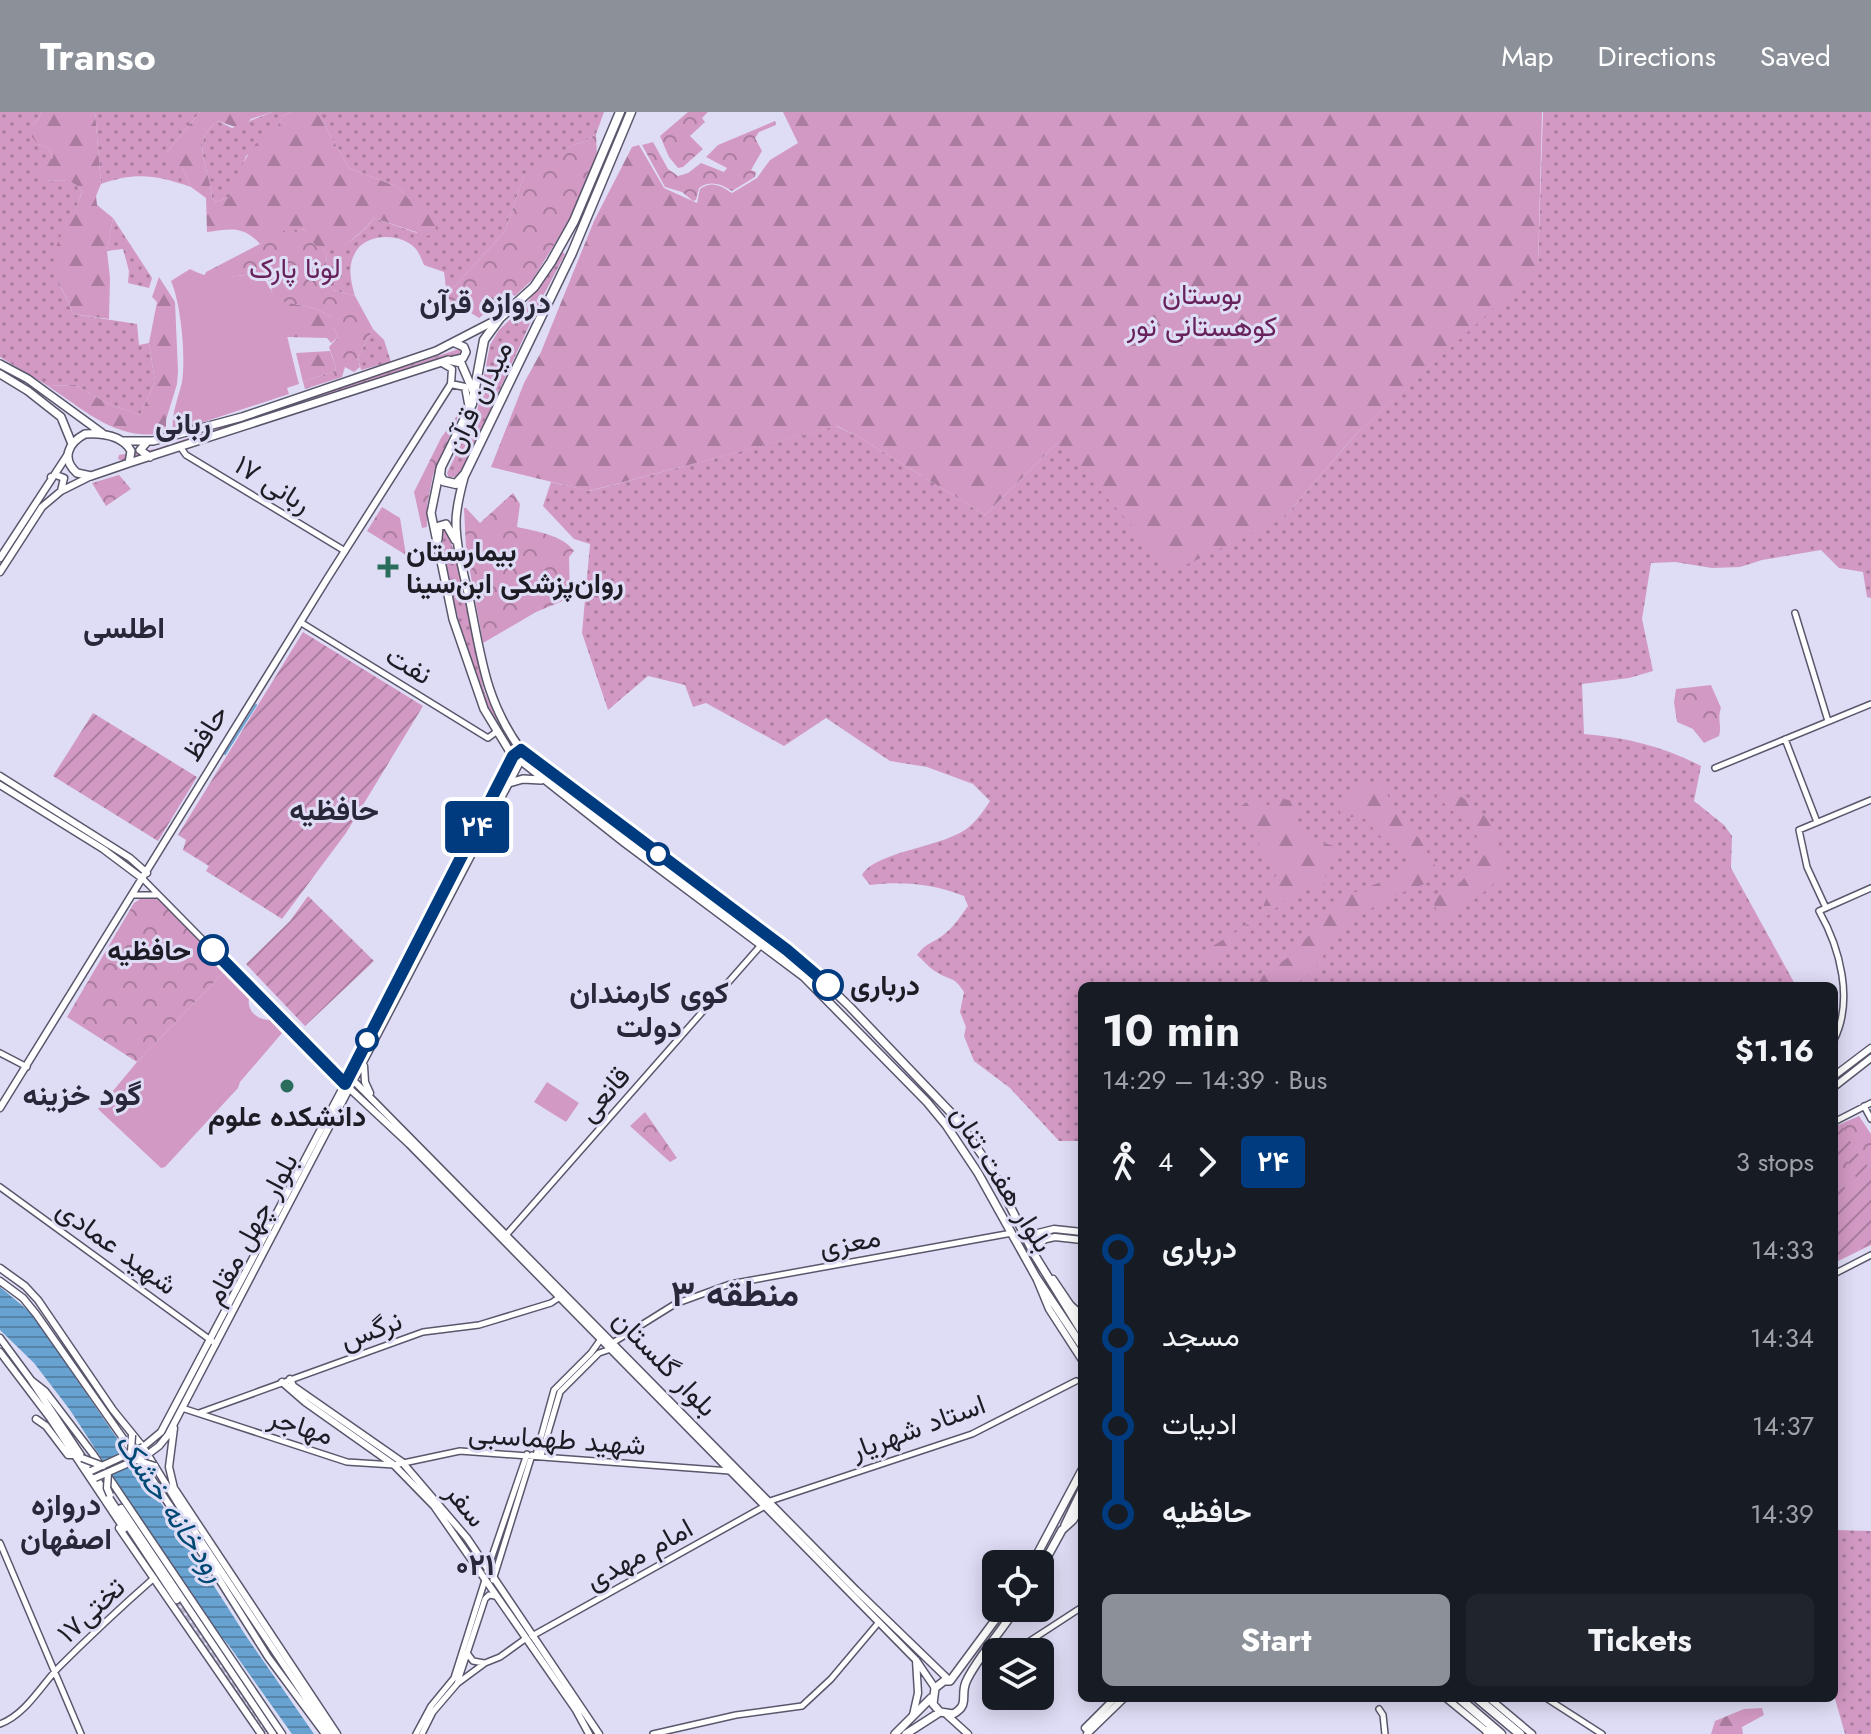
<!DOCTYPE html>
<meta charset="utf-8">
<style>
:root{--surface:#171b24;--page:#20242c;--text:#f1f3f6;--muted:#9ea1a6;--accent:#8c9099}
body{margin:0;font-family:Jost,Vazirmatn,sans-serif;background:var(--page);color:var(--text);height:100vh;display:flex;flex-direction:column;font-size:30px;white-space:nowrap}
*{box-sizing:border-box;margin:0}
p{font-size:26px;color:var(--muted)}
.icon{flex:none;width:44px;height:44px;fill:none;stroke:currentColor;stroke-width:2;stroke-linecap:round;stroke-linejoin:round}
.map{position:relative;flex:1;overflow:hidden}
.sheet{position:absolute;left:1078px;top:870px;width:760px;height:720px;display:flex;flex-direction:column;background:var(--surface);border-radius:12px;box-shadow:0 4px 20px #0003}
.sheet>*{flex:none}
.badge{padding:0 16px;border-radius:6px;font-size:28px;line-height:52px}
.fabs{position:absolute;left:982px;top:1438px;display:grid;gap:16px}
.fabs a{display:grid;place-items:center;width:72px;height:72px;border-radius:12px;background:var(--surface);box-shadow:0 4px 20px #0003;font-size:40px}
.map>.badge{position:absolute;translate:-50% -50%;box-shadow:0 0 0 4px #fff}
.legs{display:flex;align-items:center;gap:12px;height:88px;padding:0 24px;font-size:26px}
.legs p{margin-inline-start:auto}
.headline{display:flex;align-items:center;justify-content:space-between;height:136px;padding:0 24px}
h1{font-size:44px;font-weight:700;line-height:60px}
.primary-button{display:flex;gap:16px;margin-top:auto;padding:16px 24px}
.primary-button a{flex:1;height:92px;border-radius:12px;background:var(--accent);color:#fff;font-size:32px;font-weight:700;line-height:92px;text-align:center}
.primary-button a+a{background:var(--page);color:var(--text)}
ul{padding:0 24px;list-style:none}
li{display:flex;align-items:center;gap:28px;height:88px;font-size:30px}
li i{display:grid;place-items:center;width:12px;height:100%;margin:0 10px;background:currentColor}
li i::after{content:'';width:20px;height:20px;margin:-10px;border:6px solid;border-radius:50%;background:var(--surface)}
li p{margin-inline-start:auto}
li:first-child i{background:linear-gradient(#0000 50%,currentColor 0)}
li:last-child i{background:linear-gradient(currentColor 50%,#0000 0)}
header{display:flex;align-items:center;gap:48px;box-sizing:border-box;height:112px;padding:0 40px;background:var(--accent);color:#fff}
header strong{font-size:38px}
nav{display:flex;gap:44px;margin-inline-start:auto;font-size:28px}
.map>svg:first-child{display:block}
.grass{fill:url(#grass-dots)}
.forest{fill:url(#forest-firs)}
.park{fill:url(#park-crowns)}
.garden{fill:url(#garden-furrows)}
.pitch{fill:#d299c4}
.water{fill:url(#water-rules)}
.lines{fill:none;stroke-linecap:round;stroke-linejoin:round}
.stream{stroke:#68a2d1;stroke-width:2}
.secondary-tunnel{stroke:#b8b6cc;stroke-width:6;stroke-dasharray:6 3;stroke-linecap:butt}
.tertiary-casing{stroke:#59576c;stroke-width:8}
.secondary-casing{stroke:#59576c;stroke-width:9}
.primary-casing{stroke:#59576c;stroke-width:10}
.trunk-casing{stroke:#59576c;stroke-width:11}
.tertiary{stroke:#fff;stroke-width:5}
.secondary{stroke:#fff;stroke-width:6}
.primary{stroke:#fff;stroke-width:7}
.trunk{stroke:#fff;stroke-width:8}
.secondary-bridge-casing{stroke:#59576c;stroke-width:9;stroke-linecap:butt}
.secondary-bridge{stroke:#fff;stroke-width:6}
.line-1-casing{stroke:#fff;stroke-width:18}
.line-1{stroke:#003b80;stroke-width:12}
.poi-dot{fill:#2a6d5d;stroke:#dfddf6;stroke-width:3}
.stop-1-dot{fill:#fff;stroke:#003b80;stroke-width:4}
.labels{text-anchor:middle;dominant-baseline:central;stroke-width:6;stroke-linejoin:round;paint-order:stroke}
.park-label{font-size:28px;fill:#68225b;stroke:#dfddf6}
.street-label{font-size:28px;fill:#1d1c25;stroke:#dfddf6}
.poi-label{font-size:28px;font-weight:bold;fill:#1d1c25;stroke:#dfddf6;text-anchor:start}
.stop-label{font-size:28px;font-weight:bold;fill:#1d1c25;stroke:#dfddf6;text-anchor:end}
.neighbourhood-label{font-size:30px;font-weight:bold;fill:#29273a;stroke:#dfddf6}
.water-label{font-size:30px;font-style:italic;fill:#004975;stroke:#dfddf6}
.district-label{font-size:36px;font-weight:bold;fill:#29273a;stroke:#dfddf6}
</style>
<header>
<strong>Transo</strong>
<nav><a>Map</a><a>Directions</a><a>Saved</a></nav>
</header>
<div class="map">
<svg width="1871" height="1622" viewBox="0 0 1871 1622">
<defs>
<pattern id="grass-dots" width="8" height="8" patternUnits="userSpaceOnUse" patternTransform="scale(2)"><rect width="8" height="8" fill="#d299c4"/><path d="M2 2h.1M6 6h.1" fill="none" stroke="#aa7c9f" stroke-width="1.8" stroke-linecap="round"/></pattern>
<pattern id="forest-firs" width="22" height="20" patternUnits="userSpaceOnUse" patternTransform="scale(2)"><rect width="22" height="20" fill="#d299c4"/><path d="M5 1l3.5 6h-7zM16 11l3.5 6h-7z" fill="#aa7c9f"/></pattern>
<pattern id="park-crowns" width="20" height="18" patternUnits="userSpaceOnUse" patternTransform="scale(2)"><rect width="20" height="18" fill="#d299c4"/><path d="M2 6a3 3 0 1 1 6 0M12 15a3 3 0 1 1 6 0" fill="none" stroke="#aa7c9f"/></pattern>
<pattern id="garden-furrows" width="10" height="10" patternUnits="userSpaceOnUse" patternTransform="scale(2)"><rect width="10" height="10" fill="#d299c4"/><path d="M-1 1l2-2M0 10L10 0M9 11l2-2" fill="none" stroke="#aa7c9f"/></pattern>
<pattern id="water-rules" width="6" height="5" patternUnits="userSpaceOnUse" patternTransform="scale(2)"><rect width="6" height="5" fill="#68a2d1"/><path d="M0 2.5h6" fill="none" stroke="#5583a9"/></pattern>
</defs>
<rect width="100%" height="100%" fill="#dfddf6"/>
<path class="grass" d="M0,0H42L33,14L38,32L49,36L53,46L45,69C61,68 72,66 82,79C75,108 52,129 56,162C57,172 70,190 73,202L137,212L139,233L149,231L155,270L140,303L107,291L75,273L48,274L0,245Z
M95,0H200L166,41L183,57L191,75C155,63 136,60 101,72Z
M272,0H291L282,4L276,19L246,44L239,66L230,85L216,90L212,86C210,55 188,30 218,9L232,16Z
M317,0H604L596,22L584,30L572,33L558,48L524,63L505,119L447,183L444,160L424,153C422,148 419,141 416,137C401,120 365,121 355,141C347,155 351,170 355,184L333,178L324,166L327,143L324,138C343,137 363,122 374,106L417,121L409,87L398,75L349,56Z
M1543,0H1871V486L1867,485L1863,460L1839,456L1821,438L1762,448L1740,455L1712,456L1675,450L1651,451L1642,507L1653,559L1629,566L1582,572L1584,622C1625,625 1665,635 1701,654L1694,689L1724,713L1732,724L1731,756L1796,874H1082V1029H1059L1010,976L974,949L964,924L966,915L960,900L964,880C954,864 951,869 938,861C930,857 924,849 917,843C926,831 931,832 942,824C953,816 960,805 968,794L964,784C933,772 903,769 870,773L862,763C877,738 945,736 970,714C978,707 985,697 990,689L973,672L927,655L890,649L826,606L784,634L706,591L693,595L685,573L648,564L608,598L582,521L590,432L574,427L543,394L551,370L590,379L836,314L859,325L985,403L1057,331L1283,407L1357,321L1538,155Z
M113,106L152,166L149,176L128,171L129,159L123,137L107,139Z
M562,140L565,142L540,190L463,357L459,364L449,366L447,361L477,300L490,233L499,218L528,190Z
M373,217L384,228L391,250L361,258L358,245Z
M459,237L462,238L461,243L443,245L150,341L123,349L118,347L119,343L155,337Z
M444,415L447,416L458,454L484,579L510,635C500,617 489,599 481,579C471,552 434,436 444,415Z
M1834,1418L1871,1419V1622H1845L1834,1583Z"/>
<path class="forest" d="M42,0H95L101,72L96,84L97,93L113,106L107,139L110,166L109,207L73,202C69,187 55,169 54,156C51,127 76,105 82,79C72,66 61,68 45,69L39,60L44,51L53,46L49,36L38,32L32,25L33,14Z
M200,0H272L251,7L241,17L218,9C188,30 210,55 212,86L216,90L230,85C239,61 249,27 276,18L282,4L291,0H317L349,56L398,75L409,87L433,99L436,118L428,124L374,106C364,120 330,151 314,132C308,126 311,122 303,117L269,123L260,132C243,113 230,117 207,120L206,86L191,75L183,57L167,51L166,41Z
M783,0H1542L1538,156L1356,322L1283,407L1173,459L1057,331L985,403L859,325L837,314L589,379L491,355L524,271L541,240L594,109L632,35L639,33L664,76L697,91L700,77C712,68 721,74 732,81L757,66L770,48L798,31Z
M159,165L175,190L178,259L177,272L166,308V321C117,330 86,299 48,274L75,273L107,291L140,303L155,270L149,231L157,190L152,185Z
M269,170L276,188L314,196L333,205V216L338,225L331,231L327,226L286,225L299,272Z
M330,239L336,255L335,259L303,270L296,241Z
M1382,672L1401,709L1419,726L1436,755L1432,769L1383,788L1347,814L1336,825L1313,859L1294,874H1248L1290,844L1314,818L1333,789L1406,760L1408,745L1382,726L1361,703L1343,707L1336,689L1358,674Z
M1452,680C1490,699 1501,722 1504,763L1478,785L1441,809L1432,787L1458,773L1486,741L1474,719L1436,684Z
M1279,685L1291,689C1295,704 1298,721 1314,728C1323,733 1330,730 1338,737L1326,755L1325,772C1291,777 1271,801 1247,823C1236,833 1223,841 1211,850L1206,838L1246,814L1263,795L1278,758L1260,735L1254,714L1233,701L1245,691L1261,688L1267,694Z
M1762,1596L1764,1603L1742,1615L1743,1622H1711L1715,1609L1744,1597Z"/>
<path class="park" d="M688,0H708L702,6L705,10L690,24L703,37L683,55L678,56L669,45L660,24Z
M775,9L776,13L759,20L755,26L762,39L751,58L756,60L755,65L732,79C721,72 710,68 699,76L696,88L693,89L682,80L665,75L642,33L653,30L668,57L678,64L688,61L701,51L724,60L727,56L706,45L718,33Z
M596,22L597,46L567,112L533,167L515,184L504,179L493,195L479,206L468,199L454,196L447,183L505,119L524,63L550,44L558,47L572,33L584,30Z
M279,113L283,119L302,117L310,121L314,132L324,138L327,143L324,166L333,178L355,184L373,217L358,245L360,255L354,260L345,255L342,265L305,277L303,270L335,259L336,255L329,235L338,225L333,216V205L314,196L275,188L269,170L260,161L222,166L204,165L206,160L260,132L268,123L269,118Z
M461,298L433,363L427,394V415L422,416L414,380L441,326Z
M119,363L131,377L106,394L92,371Z
M513,381L520,392L517,415C535,419 563,423 574,439L569,445L570,486L536,500L483,531L466,437L464,396H466L480,411Z
M382,395L400,406L406,443L367,419Z
M1711,573L1721,596C1717,607 1722,613 1719,624L1704,631L1693,617L1677,610L1674,590L1676,577Z
M143,785H159L226,858L137,950L67,905L134,791Z
M645,1000L677,1046L670,1050L630,1014Z
M1859,1004L1871,1022V1133L1834,1151V1015Z"/>
<path class="garden" d="M303,520L423,594L346,721L282,807L206,759L209,754L183,738L186,728L178,723Z
M93,601L197,665L158,729L53,664Z
M308,784L374,849L305,914L246,852L290,809Z
M1842,1013L1855,1039L1863,1046L1871,1060V1132L1834,1150V1054L1848,1082L1861,1075L1845,1045L1853,1040L1834,1049V1017Z"/>
<path class="pitch" d="M190,157C213,170 235,164 260,161C283,190 289,236 299,272L287,276L289,282L173,320C171,302 178,287 182,270C186,245 181,192 171,169Z
M226,858L250,883C245,896 255,908 270,908L282,921L240,970L238,976L165,1055L161,1056L98,997L137,950Z
M547,970L579,991L566,1010L534,990Z"/>
<path class="water" d="M0,1175L30,1200L39,1212L157,1385L246,1524L314,1622H292L230,1535L203,1503L70,1298L34,1251L0,1218Z"/>
<g class="lines">
<path class="stream" d="M225,642L256,593"/>
<path class="secondary-tunnel" d="M177,1488L268,1622"/>
<g class="tertiary-casing">
<path id="tertiary" d="M181,336L186,343L345,439
M1795,501L1828,609
M300,510L488,626L496,620
M1785,627L1817,710
M1715,656L1871,592
M143,767L347,974
M134,783H157
M1826,796L1807,755L1799,718L1871,688
M1834,928C1854,888 1840,836 1819,799L1871,776
M0,941L27,955
M1864,994L1871,1007
M1834,1010L1871,991
M0,1075L216,1232
M507,1122L762,832
M1834,1162L1871,1143
M614,1230L675,1192L730,1172L1012,1121
M182,1296L347,1350L394,1353L460,1339L730,1359
M199,1301L423,1220L479,1213L551,1191L560,1185
M536,1343L554,1278L591,1241L601,1227
M541,1344L560,1280L599,1241L611,1237
M770,1389L972,1322L1076,1269
M0,1431L81,1622
M487,1459L527,1342
M493,1468L532,1343
M532,1524L765,1394
M1013,1540L1082,1495
M467,1541L473,1549L484,1551
M458,1571L485,1551L500,1545L525,1527
M1546,1586L1602,1622
M1379,1597L1383,1603L1385,1622
M0,1612C25,1603 41,1574 58,1556C89,1525 121,1495 154,1466
M416,1622L431,1594L454,1566L485,1468
M422,1622L433,1600L457,1572L485,1487L489,1483L495,1484
M653,1622L736,1603L802,1594L831,1567L879,1510"/>
</g>
<g class="secondary-casing">
<path id="secondary" d="M451,272L465,275L469,297
M51,365L56,363L64,366L61,379
M0,446L68,342
M0,460L42,395L61,379L91,364
M0,664L130,746L147,761
M0,673L103,737L143,767
M364,954L365,970L370,981
M349,964L856,1478L950,1569
M1834,964L1871,936
M1834,975L1871,946
M350,977L409,1032L916,1548L935,1576
M0,996L327,467L451,272L452,257L442,251
M1026,1124L1054,1117L1082,1120
M1034,1142L1036,1133L1046,1127L1055,1125L1082,1128
M0,1156L25,1174L38,1188L113,1298L143,1335L201,1429L330,1622
M1053,1167L1082,1210
M1037,1168L1049,1197L1082,1248
M0,1169L23,1186L36,1202L132,1339
M0,1226L31,1268L177,1488
M0,1240L50,1306L124,1417
M290,1267L293,1274L402,1350L467,1426L599,1622
M31,1268L45,1279L93,1342L282,1622
M282,1270L305,1290L394,1353L434,1394L576,1598L589,1622
M36,1307L46,1314L68,1343H73
M174,1316L169,1355L174,1376L337,1622
M143,1335L161,1320L349,964L513,644
M147,1343L159,1334L168,1323L520,650
M139,1348L212,1456L268,1545L325,1622
M121,1396L273,1622
M119,1416L261,1622
M1446,1586L1490,1622
M1489,1586L1532,1622
M913,1603L918,1581L916,1548
M947,1603L968,1622
M1089,1620L1085,1616L1115,1586
M1087,1622L1124,1586"/>
</g>
<g class="primary-casing">
<path id="primary" d="M454,248L463,246L466,240L464,235L455,231
M0,252L28,267L102,321
M0,262L28,279L61,305L72,332
M85,322C103,321 122,323 131,339L129,351L91,364L77,361C61,347 68,331 85,322Z
M124,329H153L242,305L436,239L498,207
M147,330L140,338L150,345
M129,351L448,248L461,251L474,281
M440,357L431,401L453,507L484,597L510,640L625,731L804,865L927,990L946,1013L978,1061L1036,1165L1082,1234
M465,362C461,377 456,394 456,410C456,439 466,468 471,495C482,551 487,591 521,638L787,838L816,862L850,895L956,1006L991,1056L1034,1142L1082,1220
M438,427L439,414L446,412L455,428
M509,671L523,667L541,668
M1071,1194L1082,1204
M1065,1413L1082,1378
M1032,1452L1082,1358
M1040,1458L1062,1418L1073,1408L1082,1393
M1004,1496L950,1569H944L935,1576L933,1592L940,1600L953,1602C970,1593 960,1584 966,1570C975,1549 1003,1517 1016,1496
M986,1539L988,1546L996,1550
M895,1622L931,1586
M906,1622L940,1600"/>
</g>
<g class="trunk-casing">
<path id="trunk" d="M620,0L574,109L551,150L534,175L500,206L484,228L472,292L441,355L440,363L443,369L456,372L465,362L572,141L631,0
M1459,1586L1501,1622
M1477,1586L1520,1622
M1487,1619L1492,1622"/>
</g>
<use href="#tertiary" class="tertiary"/>
<use href="#secondary" class="secondary"/>
<use href="#primary" class="primary"/>
<use href="#trunk" class="trunk"/>
<g class="secondary-bridge-casing">
<path id="secondary-bridge" d="M131,1340L132,1323
M82,1346L103,1354
M136,1348L155,1354
M91,1359L143,1335
M108,1361L107,1376L110,1383
M95,1366L147,1343"/>
</g>
<use href="#secondary-bridge" class="secondary-bridge"/>
</g>
<g class="lines">
<g class="line-1-casing">
<path id="line-1" d="M213,838L345,972L513,644L521,638L787,838L828,873"/>
</g>
<use href="#line-1" class="line-1"/>
</g>
<g class="poi-dot">
<path d="M384 443h8v8h8v8h-8v8h-8v-8h-8v-8h8z"/>
<circle cx="287" cy="974" r="8"/>
</g>
<g class="stop-1-dot">
<circle cx="658" cy="742" r="10"/>
<circle cx="213" cy="838" r="14"/>
<circle cx="828" cy="873" r="14"/>
<circle cx="367" cy="928" r="10"/>
</g>
<g class="labels">
<g class="park-label">
<text x="295" y="156">لونا پارک</text>
<text x="1202" y="182">بوستان<tspan x="1202" dy="32">کوهستانی نور</tspan></text>
</g>
<g class="street-label">
<text transform="translate(478 285) rotate(-64)">میدان قرآن</text>
<text transform="translate(273 372) rotate(32)">ربانی ۱۷</text>
<text transform="translate(409 553) rotate(31)">نفت</text>
<text transform="translate(205 621) rotate(-58)">حافظ</text>
<text transform="translate(604 982) rotate(-49)">قانعی</text>
<text transform="translate(1002 1067) rotate(58)">بلوار هفت تنان</text>
<text transform="translate(251 1117) rotate(-62)">بلوار چهل مقام</text>
<text transform="translate(850 1130) rotate(-10)">معزی</text>
<text transform="translate(117 1135) rotate(36)">شهید عمادی</text>
<text transform="translate(371 1218) rotate(-20)">نرگس</text>
<text transform="translate(665 1251) rotate(46)">بلوار گلستان</text>
<text transform="translate(301 1314) rotate(18)">مهاجر</text>
<text transform="translate(918 1315) rotate(-20)">استاد شهریار</text>
<text transform="translate(557 1327) rotate(4)">شهید طهماسبی</text>
<text transform="translate(466 1393) rotate(51)">سفر</text>
<text transform="translate(639 1442) rotate(-29)">امام مهدی</text>
<text transform="translate(91 1498) rotate(-43)">تختی۱۷</text>
</g>
<g class="poi-label">
<text x="406" y="439">بیمارستان<tspan x="406" dy="32">روان‌پزشکی ابن‌سینا</tspan></text>
<text x="287" y="1004" text-anchor="middle">دانشکده علوم</text>
</g>
<g class="stop-label">
<text x="191" y="838">حافظیه</text>
<text x="850" y="873" text-anchor="start">درباری</text>
</g>
<g class="neighbourhood-label">
<text x="485" y="190">دروازه قرآن</text>
<text x="183" y="311">ربانی</text>
<text x="124" y="515">اطلسی</text>
<text x="334" y="697">حافظیه</text>
<text x="649" y="880">کوی کارمندان<tspan x="649" dy="34">دولت</tspan></text>
<text x="82" y="982">گود خزینه</text>
<text x="66" y="1392">دروازه<tspan x="66" dy="34">اصفهان</tspan></text>
<text x="475" y="1452">۰۲۱</text>
</g>
<g class="water-label">
<text transform="translate(171 1395) rotate(56)">رودخانه خشک</text>
</g>
<g class="district-label">
<text x="735" y="1181">منطقه ۳</text>
</g>
</g>
</svg>
<div class="fabs">
<a><svg class="icon" aria-label="locate" viewBox="0 0 24 24"><circle cx="12" cy="12" r="6"/><path d="M12 2v4M12 18v4M2 12h4M18 12h4"/></svg></a>
<a><svg class="icon" aria-label="layers" viewBox="0 0 24 24"><path d="M12 4l9 5-9 5-9-5zM3 14l9 5 9-5"/></svg></a>
</div>
<b class="badge" style="left:477px;top:715px;background:#003b80;color:#fff">۲۴</b>
<section class="sheet">
<div class="headline"><div><h1>10 min</h1><p>14:29 – 14:39 · Bus</p></div><b>$1.16</b></div>
<div class="legs"><svg class="icon" aria-label="walk" viewBox="0 0 24 24"><circle cx="13" cy="4" r="2"/><path d="M13 8l-2 6 4 7M11 14l-3 7M7 12l3-4h3l4 4"/></svg>4<svg class="icon" aria-label="forward" viewBox="0 0 24 24"><path d="M9 5l7 7-7 7"/></svg><b class="badge" style="background:#003b80;color:#fff">۲۴</b><p>3 stops</p></div>
<ul>
<li><i style="color:#003b80"></i><b>درباری</b><p>14:33</p></li>
<li><i style="color:#003b80"></i><span>مسجد</span><p>14:34</p></li>
<li><i style="color:#003b80"></i><span>ادبیات</span><p>14:37</p></li>
<li><i style="color:#003b80"></i><b>حافظیه</b><p>14:39</p></li>
</ul>
<div class="primary-button"><a>Start</a><a>Tickets</a></div>
</section>
</div>
